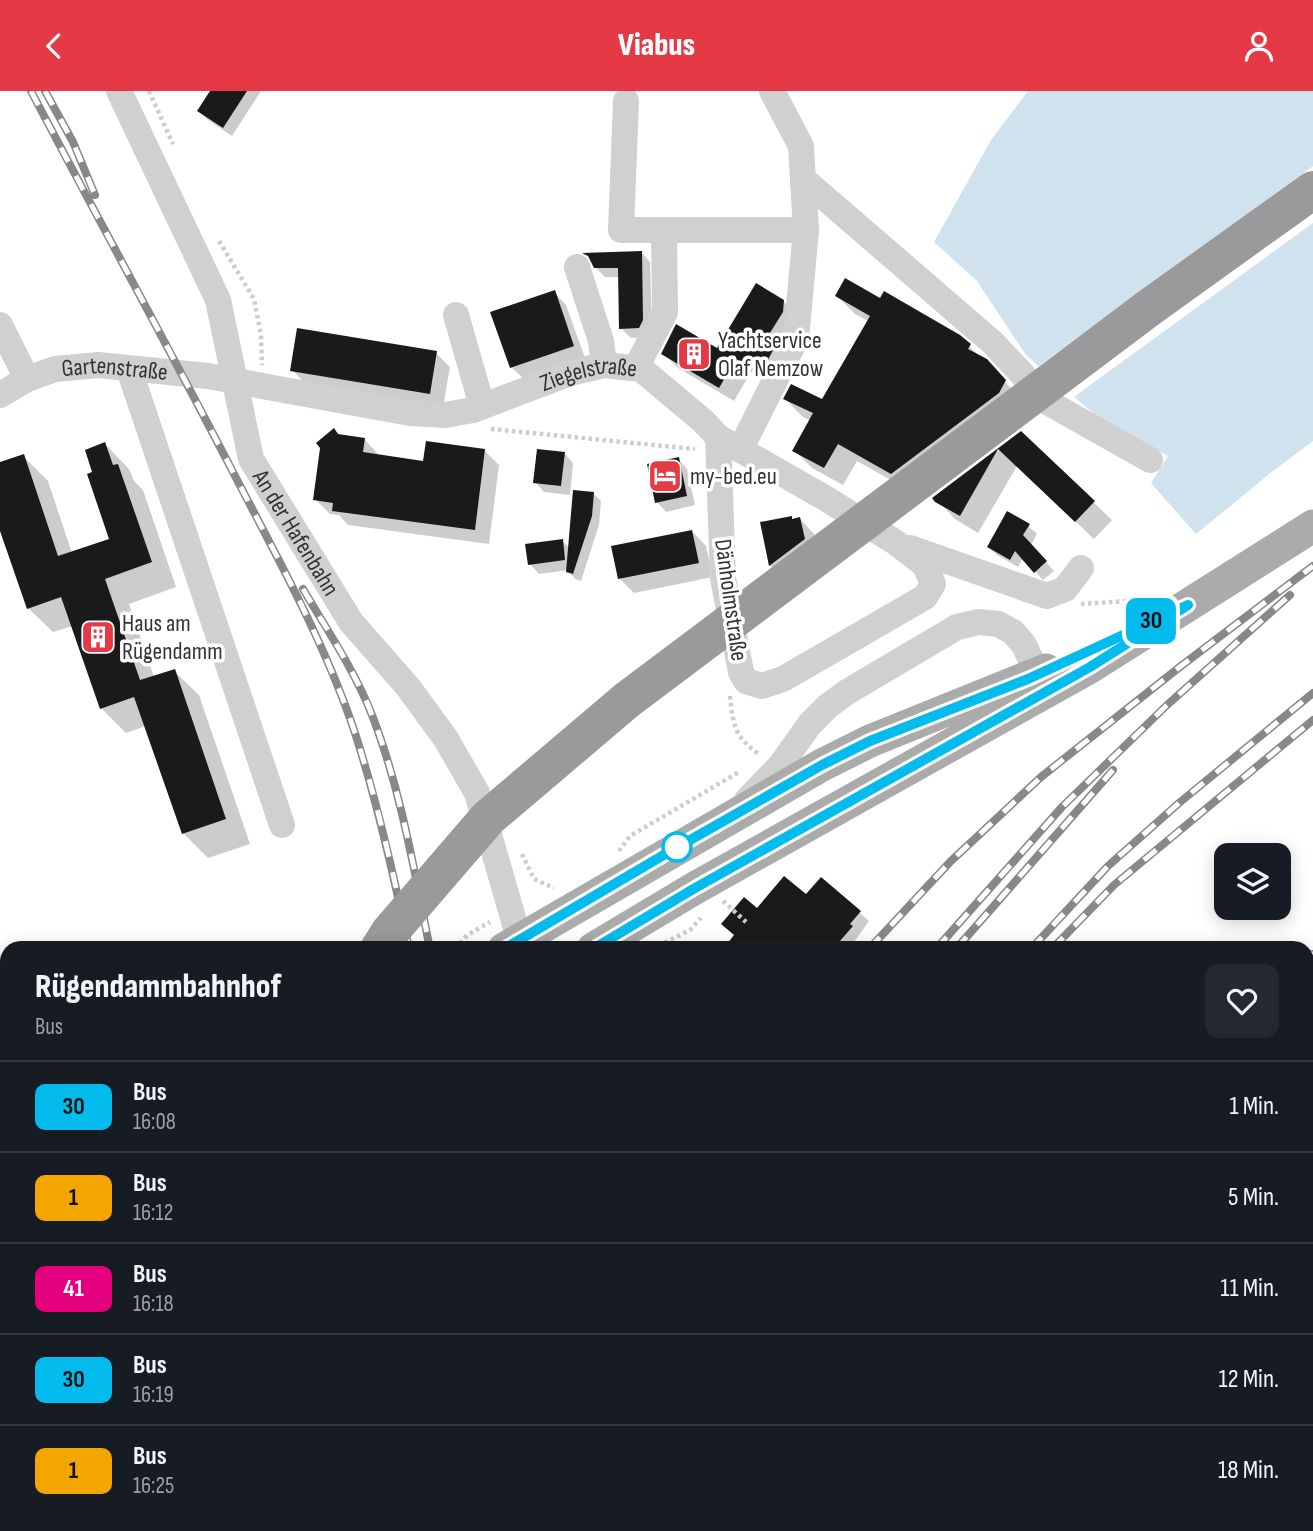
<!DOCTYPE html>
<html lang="de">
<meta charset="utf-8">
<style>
:root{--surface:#171b24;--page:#242831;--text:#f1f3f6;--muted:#9ea1a6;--line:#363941;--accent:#e63946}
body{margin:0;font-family:"Sofia Sans Condensed",sans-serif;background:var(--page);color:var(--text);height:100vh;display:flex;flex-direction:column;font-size:26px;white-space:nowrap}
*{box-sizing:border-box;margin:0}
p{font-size:23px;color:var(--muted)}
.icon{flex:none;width:38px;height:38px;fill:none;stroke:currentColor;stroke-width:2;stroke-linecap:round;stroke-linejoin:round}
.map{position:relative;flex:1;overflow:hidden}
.panel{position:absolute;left:0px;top:850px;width:1314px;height:590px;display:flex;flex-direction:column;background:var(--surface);border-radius:21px 21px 0 0;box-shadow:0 4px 18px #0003}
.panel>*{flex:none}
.badge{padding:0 14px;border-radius:10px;font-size:24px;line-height:46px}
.controls{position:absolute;left:1214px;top:752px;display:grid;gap:14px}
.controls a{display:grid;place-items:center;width:77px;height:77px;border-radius:14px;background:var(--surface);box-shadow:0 4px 18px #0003;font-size:35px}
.map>.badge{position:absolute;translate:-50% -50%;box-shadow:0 0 0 4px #fff}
.round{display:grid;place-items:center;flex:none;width:74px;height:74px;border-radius:14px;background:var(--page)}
.summary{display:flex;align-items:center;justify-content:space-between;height:119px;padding:0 35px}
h1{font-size:33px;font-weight:800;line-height:52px}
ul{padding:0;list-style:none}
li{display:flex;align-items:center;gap:21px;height:91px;padding:0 35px;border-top:2px solid var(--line)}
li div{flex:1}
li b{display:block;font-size:26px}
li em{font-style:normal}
li .badge{min-width:77px;font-weight:700;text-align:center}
header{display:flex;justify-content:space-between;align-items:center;height:91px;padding:0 35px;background:var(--accent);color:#fff;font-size:32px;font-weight:800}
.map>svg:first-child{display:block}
.green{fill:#e6ecdf}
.water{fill:#cfe2ee}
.pier{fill:#fff}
.shadow{fill:#0003}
.building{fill:#1a1a1a}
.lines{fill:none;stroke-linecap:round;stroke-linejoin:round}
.path{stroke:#cdcdcd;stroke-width:4.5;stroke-dasharray:3.5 3.5;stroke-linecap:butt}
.minor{stroke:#d0d0d0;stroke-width:26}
.major{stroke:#ababab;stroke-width:33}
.highway{stroke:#9a9a9a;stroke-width:38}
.rail-casing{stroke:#888;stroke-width:8}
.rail{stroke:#fff;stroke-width:5;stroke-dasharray:16;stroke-linecap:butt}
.highway-bridge{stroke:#9a9a9a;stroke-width:38}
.line-casing{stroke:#fff;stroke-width:16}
.line{stroke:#04bbee;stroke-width:10}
.stop-dot{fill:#fff;stroke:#04bbee;stroke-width:3.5}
.labels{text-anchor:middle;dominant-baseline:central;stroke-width:7;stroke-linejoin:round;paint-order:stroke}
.poi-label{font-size:24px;fill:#333;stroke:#fff;text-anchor:start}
.street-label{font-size:24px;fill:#333;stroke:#fff}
</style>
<header><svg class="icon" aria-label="back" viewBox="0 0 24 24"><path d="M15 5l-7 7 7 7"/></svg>Viabus<svg class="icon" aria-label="person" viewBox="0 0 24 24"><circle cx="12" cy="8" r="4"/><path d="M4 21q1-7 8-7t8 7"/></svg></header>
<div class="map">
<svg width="1313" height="1440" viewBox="0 0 1313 1440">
<rect width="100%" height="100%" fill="#fff"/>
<path class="green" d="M0,864H7V930H0Z"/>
<path class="water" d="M1028,0H1313V350L1273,380L1196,443L1151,392L1168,365L1101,329L1026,264L977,190L934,151L991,49Z
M1313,920V1145L1307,1143V921Z"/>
<path class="pier" d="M1313,75V132L1071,308L1036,277Z"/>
<path class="shadow" d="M211,0H261L232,45L208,29L199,20Z
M641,161L650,171L652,239L648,246L631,247L621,237L620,186H605L595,176Z
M554,201L566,214L585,267L524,288L511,276Z
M837,205L969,255L1023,309L910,400L857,370L843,394L812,377L794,359L811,330L803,326L785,308L822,310L868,230L855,223Z
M783,210L797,225L776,296L751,281L734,310L678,277L663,262L718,259Z
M436,262L450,276L443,316L306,293L292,279Z
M1021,342L1112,429L1094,448L1017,375L978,442L955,428L935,407Z
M364,348L378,363V365L424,372L484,359L499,374L489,453L348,434L339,424L330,423L315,408Z
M105,353L129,378L134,390L143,399L176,496L129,513L154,586L174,580L199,604L250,753L208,767L183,742L146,635L126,642L101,617L73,535L53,541L28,517L0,434V373L23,365L48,390L72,462L111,449L95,382Z
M564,362L573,372L570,404L544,401L535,391Z
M678,368L687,378L695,414L666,421L657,411Z
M593,402L601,410L599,434L581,490L575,488L568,479L539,483L530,473L562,450L570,457Z
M800,428L814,443L819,463L784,488L770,474L762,433Z
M1028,435L1037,443L1031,454L1054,480L1043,489L1023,467L1018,476L997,464L989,456Z
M692,440L706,455L713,486L634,502L619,487Z
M821,788L869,830L849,858H822L757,820L807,806Z
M670,1433H823L819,1440H667Z"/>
<path class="building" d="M210,0H247L223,37L197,20Z
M642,160L643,229L639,237L619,238L618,177H594L588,165L582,162Z
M845,187L880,207L884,200L960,244L971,253L968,258L987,268L1006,289L999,302L891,383L838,353L824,377L792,360L813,322L783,308L791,293L822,308L870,225L835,205Z
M756,192L784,209L783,221L768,245L777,251L761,283L736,268L719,297L661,263L676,233L717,257Z
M555,199L574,255L510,277L490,221Z
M297,237L437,260L430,303L290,280Z
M334,337L338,343L365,347L363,361L423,370L426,350L485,358L475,439L332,420L333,412L313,409L320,357L316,352Z
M1021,340L1095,410L1075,431L998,358L960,425L935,411L932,407Z
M105,351L113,374L118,373L152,471L105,488L140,589L175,578L226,728L182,743L134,606L100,618L61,506L27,518L0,440V371L24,363L58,465L109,448L87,383L92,381L85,359Z
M537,358L565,361L561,395L533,392Z
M679,366L687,405L655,412L647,373Z
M573,399L594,401L592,425L573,483L566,481Z
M1007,420L1030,433L1023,444L1047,470L1034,482L1015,460L1010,469L987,456Z
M792,425V428L800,426L805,448L769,475L760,431Z
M692,439L699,472L618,488L611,455Z
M563,448L565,469L528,474L525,453Z
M784,785L806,803L821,786L861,820L850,833L853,835L833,858H723L734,844L721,833L744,806L757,817Z"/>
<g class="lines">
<path class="path" d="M149,0L173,53
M219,150L254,208L261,244L262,274
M491,338L695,358
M1081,513L1142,509
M730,605C733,633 734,646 759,663
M619,760L630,745L642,738L739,681
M522,763L534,788L554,797
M723,810L746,831
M456,858L467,844L490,831
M652,858L690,839L701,827
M0,953L7,952"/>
<g class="minor">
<path id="s1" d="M119,0L218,209L251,368L351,531L408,596L446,648L477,702L522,858"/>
<path d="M626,10L621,139H806"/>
<path d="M803,88L993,252L1049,312L1150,369"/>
<path d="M577,176L601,250L604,274"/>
<path d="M456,224L482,315"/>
<path d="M0,234L27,288"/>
<path d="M636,277L665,221L664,139"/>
<path d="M129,278L282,734"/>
<path id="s2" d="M0,304L27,288L55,278L98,274L208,285L410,322L445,324L473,319L570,282L604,274L641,278L703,330L718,346L825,407L895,451L925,474L933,493L925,506L783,588L762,595L746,590L741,581L723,487L718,346"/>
<path d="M740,359L796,248L806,139L801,55L772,0"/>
<path d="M910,457L1047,505L1065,498L1081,477"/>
<path d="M747,709L780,675L810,633L828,615L847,601L957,536L979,531L998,533L1013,541L1024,554L1032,571L1022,602"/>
<path d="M0,985H7"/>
<path d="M0,1349L7,1342"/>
<path d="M568,1433L571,1440"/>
<path d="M1240,1433L1260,1440"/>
<path d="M628,1440L632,1433"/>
</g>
<path class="major" d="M504,858L822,674L870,650L1046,579
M593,858L695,797L1090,576L1313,435
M45,1440L46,1433
M239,1440L240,1433"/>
<path class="highway" d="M143,1440L144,1433"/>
<g class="rail-casing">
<path id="rail" d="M31,0C98,128 168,255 234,383C278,468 325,552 355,642C378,713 394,785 409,858
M45,0L73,51L95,104
M303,498C327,539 355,580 372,624C401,699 414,779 430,858
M869,858L951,770L1041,686L1181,575L1313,475
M936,858L1062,716L1166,615L1290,504
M956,858L1113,679
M1031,858L1108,775L1179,712L1313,602
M1052,858L1114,794L1313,629
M1307,864L1313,863
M1307,877L1313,876
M1307,1219L1313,1220
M1307,1236L1313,1237
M409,1440L411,1433
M472,1440L476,1433
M515,1440L519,1433
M543,1440L547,1433
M637,1440L639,1433
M805,1440L810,1433
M822,1440L828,1433"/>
</g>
<use href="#rail" class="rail"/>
<path class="highway-bridge" d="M379,858L389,842L488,727L627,609L1150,216L1313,99"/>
</g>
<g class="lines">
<g class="line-casing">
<path id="line" d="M504,858L662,765L822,674L870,650L1028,588L1188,514L1090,576L695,797L593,858"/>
</g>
<use href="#line" class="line"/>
</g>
<defs>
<g id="building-square" transform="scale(1.75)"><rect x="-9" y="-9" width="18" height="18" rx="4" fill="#e63946" stroke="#fff"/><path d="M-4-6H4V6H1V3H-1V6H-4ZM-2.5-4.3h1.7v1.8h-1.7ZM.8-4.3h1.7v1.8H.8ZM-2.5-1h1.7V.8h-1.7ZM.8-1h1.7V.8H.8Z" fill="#fff"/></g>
<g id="hotel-square" transform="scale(1.75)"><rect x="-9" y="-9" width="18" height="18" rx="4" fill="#e63946" stroke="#fff"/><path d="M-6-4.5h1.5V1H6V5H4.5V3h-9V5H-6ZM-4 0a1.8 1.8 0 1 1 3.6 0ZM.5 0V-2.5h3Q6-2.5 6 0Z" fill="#fff"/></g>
</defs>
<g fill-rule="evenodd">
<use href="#building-square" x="694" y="263"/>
<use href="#hotel-square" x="665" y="385"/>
<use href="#building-square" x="98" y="546"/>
</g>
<circle class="stop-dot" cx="677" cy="756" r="14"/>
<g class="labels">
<g class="poi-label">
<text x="718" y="249">Yachtservice<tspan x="718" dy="28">Olaf Nemzow</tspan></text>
<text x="690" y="385">my-bed.eu</text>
<text x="122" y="532">Haus am<tspan x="122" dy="28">Rügendamm</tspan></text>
</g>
<g class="street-label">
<text stroke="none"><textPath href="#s2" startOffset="121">Gartenstraße</textPath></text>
<text stroke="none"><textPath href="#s2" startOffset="606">Ziegelstraße</textPath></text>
<text stroke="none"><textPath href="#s1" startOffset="480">An der Hafenbahn</textPath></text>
<text transform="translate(731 509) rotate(82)">Dänholmstraße</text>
</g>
</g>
</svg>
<div class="controls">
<a><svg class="icon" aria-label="layers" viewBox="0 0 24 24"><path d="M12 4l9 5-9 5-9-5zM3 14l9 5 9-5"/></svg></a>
</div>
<b class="badge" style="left:1151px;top:530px;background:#04bbee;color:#111">30</b>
<section class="panel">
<div class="summary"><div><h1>Rügendammbahnhof</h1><p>Bus</p></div><a class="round"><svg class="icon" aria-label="heart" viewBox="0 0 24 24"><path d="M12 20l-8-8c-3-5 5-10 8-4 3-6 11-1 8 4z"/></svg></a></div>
<ul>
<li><span class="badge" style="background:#04bbee;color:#111">30</span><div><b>Bus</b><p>16:08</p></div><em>1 Min.</em></li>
<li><span class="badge" style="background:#f3a500;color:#111">1</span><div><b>Bus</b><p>16:12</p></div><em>5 Min.</em></li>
<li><span class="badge" style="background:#e5007d;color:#fff">41</span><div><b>Bus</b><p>16:18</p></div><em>11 Min.</em></li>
<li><span class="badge" style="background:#04bbee;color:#111">30</span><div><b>Bus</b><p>16:19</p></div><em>12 Min.</em></li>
<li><span class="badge" style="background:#f3a500;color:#111">1</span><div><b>Bus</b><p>16:25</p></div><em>18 Min.</em></li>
</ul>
</section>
</div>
